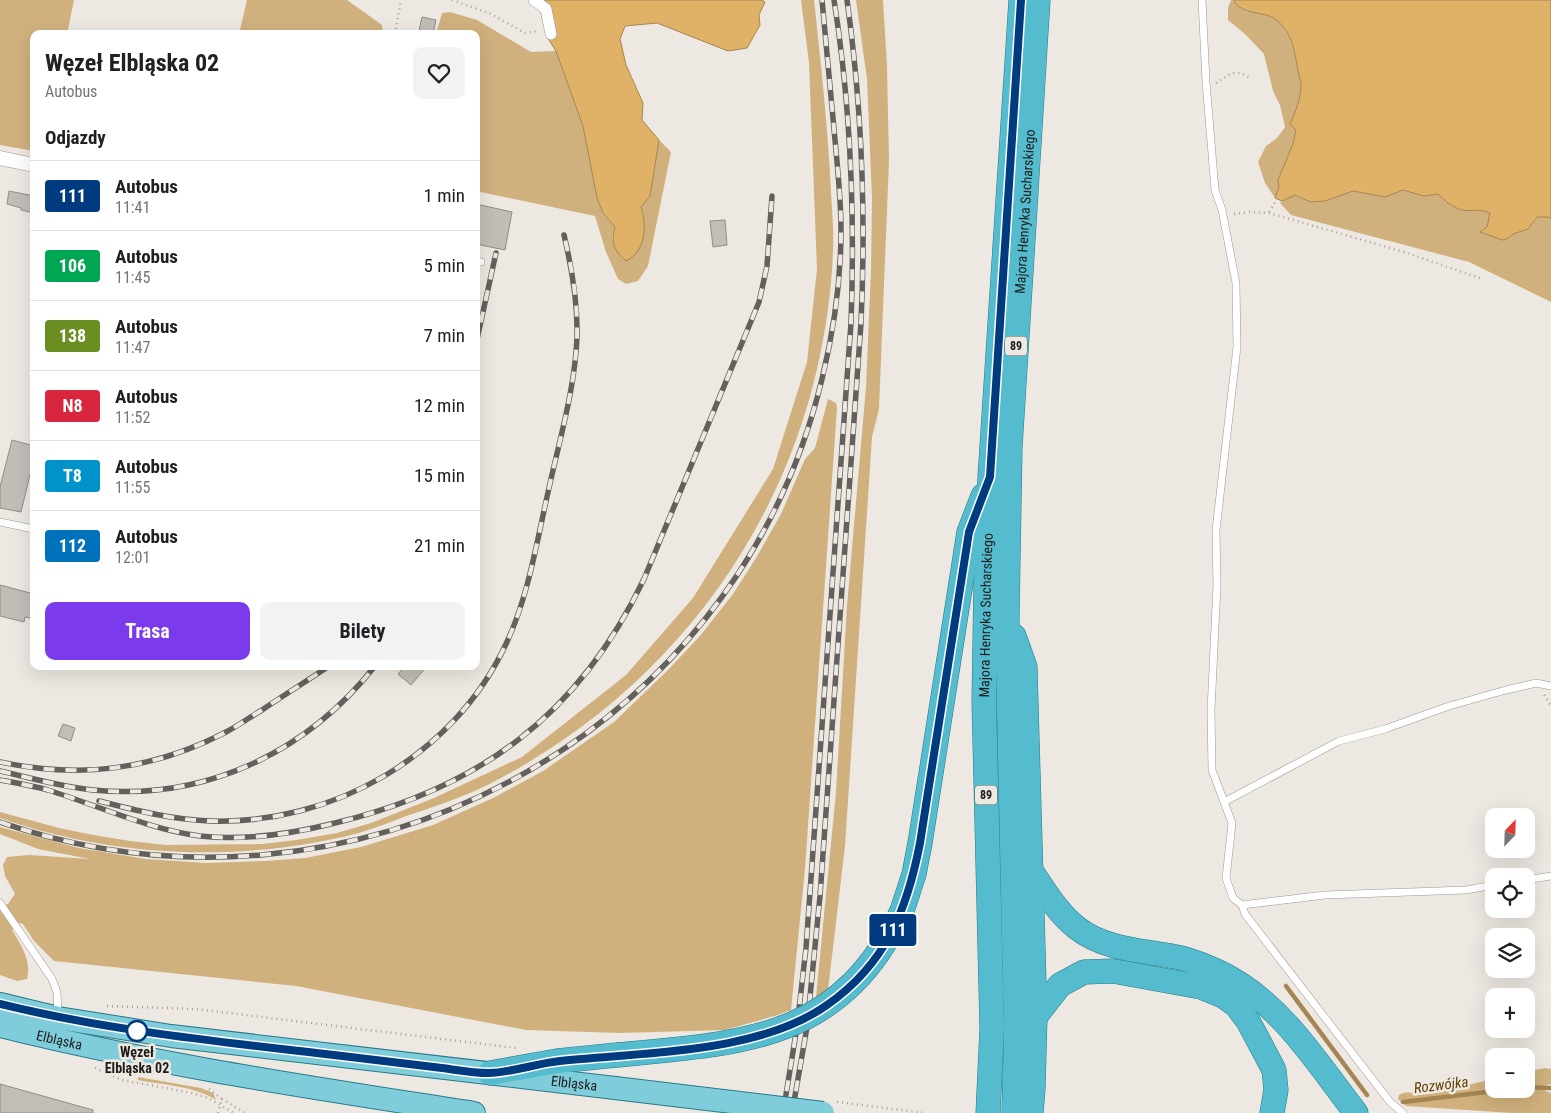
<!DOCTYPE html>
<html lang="pl">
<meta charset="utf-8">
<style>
:root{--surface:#fff;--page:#f2f2f2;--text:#202124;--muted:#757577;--line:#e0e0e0;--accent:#7c3aed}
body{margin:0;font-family:"Roboto Condensed",sans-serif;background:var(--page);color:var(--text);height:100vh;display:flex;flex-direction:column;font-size:19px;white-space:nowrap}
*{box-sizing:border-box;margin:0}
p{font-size:16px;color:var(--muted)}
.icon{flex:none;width:28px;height:28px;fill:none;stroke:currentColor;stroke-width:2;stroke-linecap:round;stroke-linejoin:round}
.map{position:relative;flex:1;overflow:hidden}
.sheet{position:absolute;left:30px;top:30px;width:450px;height:640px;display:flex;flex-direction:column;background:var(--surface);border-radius:10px;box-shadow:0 5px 20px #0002}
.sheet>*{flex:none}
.badge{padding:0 10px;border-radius:4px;font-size:18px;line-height:32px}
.needle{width:32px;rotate:23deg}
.tools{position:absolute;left:1485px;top:808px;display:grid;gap:10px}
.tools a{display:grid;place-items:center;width:50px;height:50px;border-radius:10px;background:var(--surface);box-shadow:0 5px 20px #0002;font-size:25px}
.map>.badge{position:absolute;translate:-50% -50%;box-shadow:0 0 0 2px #fff}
h2{padding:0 15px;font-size:19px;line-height:45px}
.round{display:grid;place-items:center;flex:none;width:52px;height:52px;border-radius:10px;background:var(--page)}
.head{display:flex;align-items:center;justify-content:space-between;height:85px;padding:0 15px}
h1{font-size:24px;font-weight:700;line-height:38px}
.button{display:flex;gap:10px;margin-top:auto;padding:10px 15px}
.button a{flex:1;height:58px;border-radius:10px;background:var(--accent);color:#fff;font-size:20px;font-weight:700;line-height:58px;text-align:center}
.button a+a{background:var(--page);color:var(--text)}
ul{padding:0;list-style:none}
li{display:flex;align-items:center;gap:15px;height:70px;padding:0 15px;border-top:1px solid var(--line)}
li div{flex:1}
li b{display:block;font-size:19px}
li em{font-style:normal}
li .badge{min-width:55px;font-weight:700;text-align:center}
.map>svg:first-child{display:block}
.green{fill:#d0b17e}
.water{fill:#dfb268;stroke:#a58551}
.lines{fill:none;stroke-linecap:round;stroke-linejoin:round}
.stream{stroke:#a58551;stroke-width:4.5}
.building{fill:#c2beb7;stroke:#918c86}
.service-casing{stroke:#9d9891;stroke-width:8}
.pedestrian-casing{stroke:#9d9891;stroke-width:12}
.minor-casing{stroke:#9d9891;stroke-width:15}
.primary-casing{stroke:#267a88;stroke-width:24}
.trunk-casing{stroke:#267a88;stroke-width:25}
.path{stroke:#a6a29d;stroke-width:2.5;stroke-dasharray:1 4;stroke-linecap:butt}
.service{stroke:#fff;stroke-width:7}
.pedestrian{stroke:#fff;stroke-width:11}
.minor{stroke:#fff;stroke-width:14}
.primary{stroke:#7fcdda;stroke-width:22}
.trunk{stroke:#54bcce;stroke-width:24}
.rail-casing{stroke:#64615d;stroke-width:5.5}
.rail{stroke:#ede8e1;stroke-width:4;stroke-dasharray:11;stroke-linecap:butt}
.primary-bridge-casing{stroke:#267a88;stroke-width:24;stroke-linecap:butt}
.trunk-bridge-casing{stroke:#267a88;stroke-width:25;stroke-linecap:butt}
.path-bridge{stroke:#a6a29d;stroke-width:2.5;stroke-dasharray:1 4;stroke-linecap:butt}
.primary-bridge{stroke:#7fcdda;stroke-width:22}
.trunk-bridge{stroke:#54bcce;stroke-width:24}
.line-casing{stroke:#fff;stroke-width:11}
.line{stroke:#003b80;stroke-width:8}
.stop-dot{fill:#fff;stroke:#003b80;stroke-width:2.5}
.labels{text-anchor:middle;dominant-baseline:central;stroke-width:5;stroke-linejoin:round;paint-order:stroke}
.shield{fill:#ede8e1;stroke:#5d5a56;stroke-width:1}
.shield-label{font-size:12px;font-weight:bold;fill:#1f1d1b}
.street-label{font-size:14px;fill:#1f1d1b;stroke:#ede8e1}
.stop-label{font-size:14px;font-weight:bold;fill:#1f1d1b;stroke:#ede8e1}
.water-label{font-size:15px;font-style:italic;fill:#624407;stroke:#ede8e1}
</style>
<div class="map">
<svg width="1551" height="1113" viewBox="0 0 1551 1113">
<rect width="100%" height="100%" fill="#ede8e1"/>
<path class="green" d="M0,0H74L67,34H34V151L0,145Z
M247,0H347L382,25L383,34H239Z
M801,0H814C821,64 828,128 831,192C832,211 834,230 833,249C832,289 826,330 817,369C776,547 659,694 499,779C470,795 437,806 406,816C391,822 375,828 359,833C242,863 114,858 0,818V812L59,828L93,835L130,841L166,845L262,844L296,840L337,833L371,823L434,798L522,757L626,675L693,598L773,469L807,362L817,269L809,63Z
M856,0H883L887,65L889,161L879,409L872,437L845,846L828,990L816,997L836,792L847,606L866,387L871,270L872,198L867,79Z
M1231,0H1234C1240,15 1264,11 1275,19C1295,34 1294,54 1299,75C1299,78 1301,80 1301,83C1302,96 1296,112 1290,124L1296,130L1293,144L1278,180L1279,187L1275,198L1265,183L1258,162L1266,146L1277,138L1285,127L1280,105L1273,91L1264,54L1245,34L1228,20V8Z
M450,12L477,20L531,52L556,51L583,126L597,198L603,213L615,227L612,239L644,218L641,207L650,196L659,140L671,152L648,266L638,281L626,284L618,279L606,252L595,216L476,191V34H436L442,13Z
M1403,190L1424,196L1438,194C1445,201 1453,208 1462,210C1472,212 1479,208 1490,213L1487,227L1481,231L1507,239L1513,234L1528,229L1537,217H1549L1551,219V302L1469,262L1291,215L1280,203L1282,201L1295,195L1311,202L1325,201L1353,191L1385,197Z
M828,399L836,403L837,408L805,869L791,1010L778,1015L725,1030L620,1033L526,1030L296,986L54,961L34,941L23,924L20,923L12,930C21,945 32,961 27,979L17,981L0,975V908L8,904L15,894L5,876L3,865L7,857L29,855L90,859L38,849L0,834V827L79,848L146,859L206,863L265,861L305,858L361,847L433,825L493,798L543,771L614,722L667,671L700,636L733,594L756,558L781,514L805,459L815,448Z
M1545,1068L1551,1069V1084L1537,1087L1551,1093V1113H1512L1406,1106L1398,1099L1399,1095C1405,1091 1411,1093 1418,1093C1443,1092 1469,1084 1494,1079V1089H1526V1072Z
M138,1077L201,1088L213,1093L216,1100C195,1086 163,1085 138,1080Z"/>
<path class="water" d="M538,0H762L765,2L759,15L760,25L747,48L728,51L657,23L625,26L620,39L626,65L643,103L642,120L659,140L650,196L641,207C647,226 646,251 626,261C613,249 611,244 615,227L603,213L597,198L583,126L556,51L547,37Z
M1234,0H1551V219L1549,217H1537L1528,229L1513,234L1507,239L1502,240L1480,232L1487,227L1490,213C1479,208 1472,212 1462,210C1452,207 1445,201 1438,194L1424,196L1403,190L1385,197L1353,191L1325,201L1311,202L1295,195L1282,201L1275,198L1279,187L1278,180L1293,144L1296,130L1290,124C1295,113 1302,96 1301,83C1301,80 1299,78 1299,75C1294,54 1295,34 1275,19C1264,11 1240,15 1234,0Z"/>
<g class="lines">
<path class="stream" d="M1286,986L1367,1095
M1526,1087L1551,1088
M1403,1102L1512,1089"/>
</g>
<path class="building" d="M422,17L436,20L433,34L419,31Z
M9,191L34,196V213L21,210V208L7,204Z
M476,204L512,212L505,250L476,244Z
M725,220L727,245L713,247L710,221Z
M12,440L34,446V458L21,512L0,508V487Z
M0,585L34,594V619L25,617L24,622L0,616Z
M405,666H427L411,685L398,674Z
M63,724L75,728L71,741L58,736Z
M0,1084L93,1110V1113H0Z"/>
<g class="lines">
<g class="service-casing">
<path id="service" d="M1202,0L1206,82L1215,190L1222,210L1236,283L1237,347L1216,530L1217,585L1211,710L1212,770L1232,823L1226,878L1233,898L1242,905L1245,914L1390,1102L1403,1113
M476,261L481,262
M0,522L33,529L34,526
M1224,802L1339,741L1385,729L1449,706L1506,690L1536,683L1551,686
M1526,880L1551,876
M0,903L52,979L57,992L58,1016
M1242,905L1325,895L1466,890L1494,885"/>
</g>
<g class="pedestrian-casing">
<path id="pedestrian" d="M534,0L546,9L551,34"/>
</g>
<g class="minor-casing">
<path id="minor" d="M0,158L34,165"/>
</g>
<g class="primary-casing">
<g id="primary">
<path id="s1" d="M0,1004L58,1018L171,1036L615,1088"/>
<path id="s2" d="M0,1026C156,1065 315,1088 474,1113"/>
</g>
</g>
<g class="trunk-casing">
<g id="trunk">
<path d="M1014,636L1025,667L1035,1017L1033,1089L1031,1113"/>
<path d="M1030,869C1044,890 1057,912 1077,928C1108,952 1148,950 1185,959C1204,965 1223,973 1240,984C1288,1015 1321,1068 1356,1113"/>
<path d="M902,911L914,874L920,843L969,532L983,496"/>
<path d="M1035,1017L1060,985L1084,972L1113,971L1201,987L1223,996L1236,1005L1248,1021L1274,1070L1276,1090L1272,1113"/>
<path d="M490,1073L557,1061L617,1055"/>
<path id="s3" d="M988,1113L992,1028L984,701L986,581L990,477L1021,0"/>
<path id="s4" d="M1014,1113L1016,1030L1007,618L1010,448L1038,0"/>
</g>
</g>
<path class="path" d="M452,0L491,14L525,33L538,31
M395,34L401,0
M1216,83C1231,74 1234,68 1250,78
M1269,212L1276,201
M1234,214L1249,212L1269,213L1404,252L1480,278
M1544,695L1551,706
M107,1006L196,1009L516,1048
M95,1068L122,1080L192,1093L208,1098L234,1113
M209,1089L222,1099L218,1113
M222,1099L245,1113"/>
<use href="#service" class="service"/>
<use href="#pedestrian" class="pedestrian"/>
<use href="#minor" class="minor"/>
<use href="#primary" class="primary"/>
<use href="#trunk" class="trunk"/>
<g class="rail-casing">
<path id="rail" d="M476,344L496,253
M0,762C80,779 153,770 226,732C238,726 250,717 262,710C284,695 307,681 329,666
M0,771C31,778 62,787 93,790C205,801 306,753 375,666
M0,780C16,783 33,786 48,790C99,806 148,829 200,836C246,841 291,834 335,823C480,788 579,715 644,579L759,302L767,266L772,196
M99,801C135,810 172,820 210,821C332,825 454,756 506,644C529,595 537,540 549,488C560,438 575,388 577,337C578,302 572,269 564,235
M0,822C349,943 735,741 822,379C834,330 841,280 841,230C841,196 837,163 834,129C830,86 826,43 822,0
M783,1113L797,1027L806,948L851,323C855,215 851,107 834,0
M792,1113L807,1027L820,896L861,323C866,215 862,107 847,0"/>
</g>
<use href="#rail" class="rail"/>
<g class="primary-bridge-casing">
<path id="primary-bridge" d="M615,1088L823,1113"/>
</g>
<g class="trunk-bridge-casing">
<path id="trunk-bridge" d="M617,1055C744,1043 840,1041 902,911"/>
</g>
<path class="path-bridge" d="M837,1102L925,1113"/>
<use href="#primary-bridge" class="primary-bridge"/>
<use href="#trunk-bridge" class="trunk-bridge"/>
</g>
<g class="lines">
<g class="line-casing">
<path id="line" d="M0,1004C110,1031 222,1042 334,1055C370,1059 406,1064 442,1068C457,1070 473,1073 489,1073C510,1073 538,1063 560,1061C643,1052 758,1054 827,1005C886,964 907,910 920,843L969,532L990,477L1021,0"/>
</g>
<use href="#line" class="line"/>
</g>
<circle class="stop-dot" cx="137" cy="1031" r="10"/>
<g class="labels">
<g class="shield">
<rect x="1005" y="336.5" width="22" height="19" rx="4"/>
<rect x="975" y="785.5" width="22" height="19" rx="4"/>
</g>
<g class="shield-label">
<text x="1016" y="346">89</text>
<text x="986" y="795">89</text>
</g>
<g class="street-label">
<text stroke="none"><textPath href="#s4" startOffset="902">Majora Henryka Sucharskiego</textPath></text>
<text stroke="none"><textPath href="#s3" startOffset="498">Majora Henryka Sucharskiego</textPath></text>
<text stroke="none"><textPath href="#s2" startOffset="61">Elbląska</textPath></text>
<text stroke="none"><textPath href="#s1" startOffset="580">Elbląska</textPath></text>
</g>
<g class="stop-label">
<text x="137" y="1052">Węzeł<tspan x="137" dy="16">Elbląska 02</tspan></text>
</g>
<g class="water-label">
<text transform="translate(1441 1085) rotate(-7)">Rozwójka</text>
</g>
</g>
</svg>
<div class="tools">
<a><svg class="needle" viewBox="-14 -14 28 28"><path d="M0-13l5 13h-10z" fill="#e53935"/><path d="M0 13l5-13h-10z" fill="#757577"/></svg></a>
<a><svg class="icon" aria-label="locate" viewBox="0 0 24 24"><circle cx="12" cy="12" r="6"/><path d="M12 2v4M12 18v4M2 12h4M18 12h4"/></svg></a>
<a><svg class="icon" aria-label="layers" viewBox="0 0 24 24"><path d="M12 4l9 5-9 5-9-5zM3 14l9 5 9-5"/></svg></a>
<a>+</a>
<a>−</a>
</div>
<b class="badge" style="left:893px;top:930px;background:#003b80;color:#fff">111</b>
<section class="sheet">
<div class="head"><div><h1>Węzeł Elbląska 02</h1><p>Autobus</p></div><a class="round"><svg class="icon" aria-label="heart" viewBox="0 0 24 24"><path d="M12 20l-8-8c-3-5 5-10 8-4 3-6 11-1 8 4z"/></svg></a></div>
<h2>Odjazdy</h2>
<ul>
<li><span class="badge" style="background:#003b80;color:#fff">111</span><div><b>Autobus</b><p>11:41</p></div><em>1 min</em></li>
<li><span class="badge" style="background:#00a651;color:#fff">106</span><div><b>Autobus</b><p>11:45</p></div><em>5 min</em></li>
<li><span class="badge" style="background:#6b8e23;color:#fff">138</span><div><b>Autobus</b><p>11:47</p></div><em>7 min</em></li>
<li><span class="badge" style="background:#d7263d;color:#fff">N8</span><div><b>Autobus</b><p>11:52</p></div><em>12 min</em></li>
<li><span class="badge" style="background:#0093cb;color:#fff">T8</span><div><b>Autobus</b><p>11:55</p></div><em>15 min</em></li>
<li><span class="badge" style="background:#0072bc;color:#fff">112</span><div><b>Autobus</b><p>12:01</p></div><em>21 min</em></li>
</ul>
<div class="button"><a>Trasa</a><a>Bilety</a></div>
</section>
</div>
